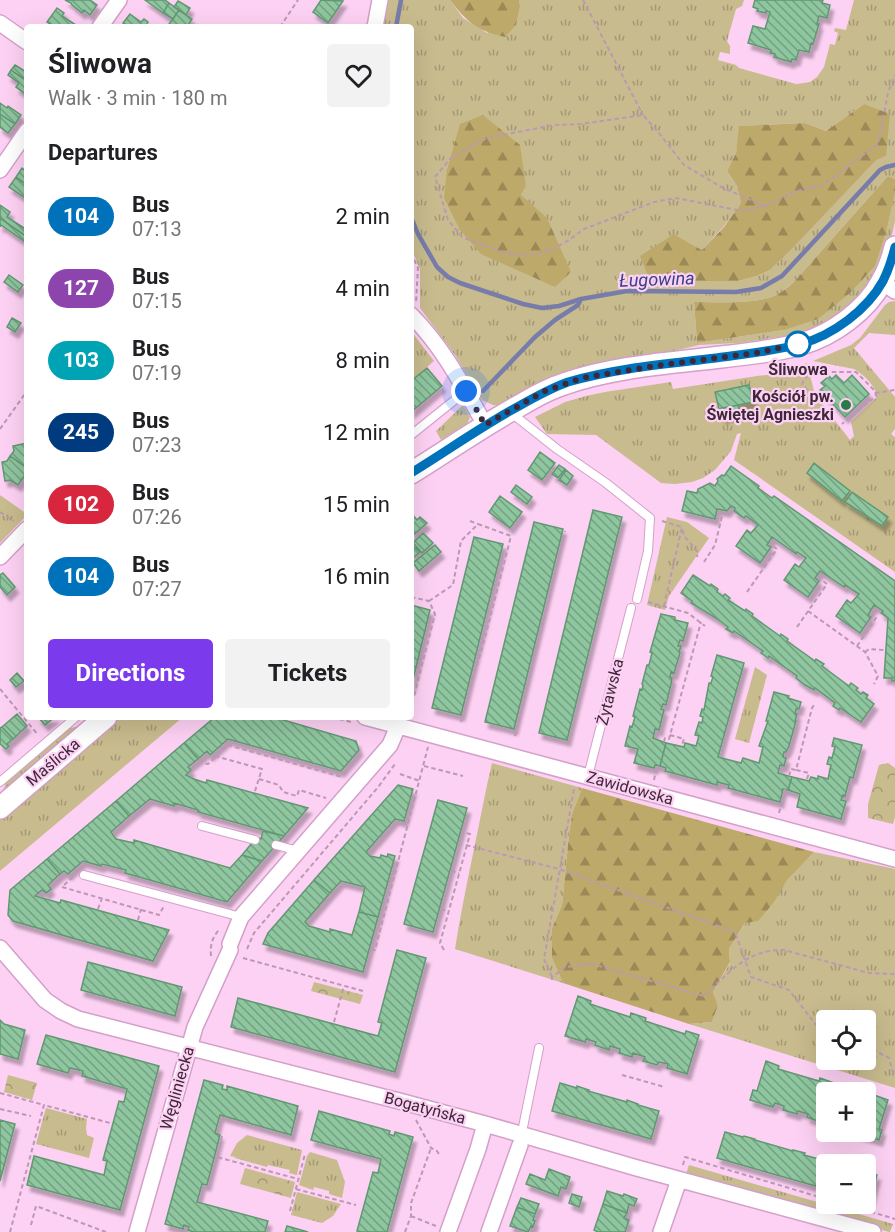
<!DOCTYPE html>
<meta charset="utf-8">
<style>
:root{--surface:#fff;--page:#f2f2f2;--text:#202124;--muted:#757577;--accent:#7c3aed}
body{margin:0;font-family:Roboto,sans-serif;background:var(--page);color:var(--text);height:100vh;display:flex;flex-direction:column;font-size:22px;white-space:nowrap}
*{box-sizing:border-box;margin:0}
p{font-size:20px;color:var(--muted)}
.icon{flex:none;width:33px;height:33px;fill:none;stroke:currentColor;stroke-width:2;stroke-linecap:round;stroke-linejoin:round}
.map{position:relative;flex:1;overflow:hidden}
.side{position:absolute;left:24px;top:24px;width:390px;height:696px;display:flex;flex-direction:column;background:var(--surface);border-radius:6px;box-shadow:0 6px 24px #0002}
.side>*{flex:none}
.badge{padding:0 12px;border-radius:20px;font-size:21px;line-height:39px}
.fabs{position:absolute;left:816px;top:1010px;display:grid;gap:12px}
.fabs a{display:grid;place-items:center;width:60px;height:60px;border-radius:6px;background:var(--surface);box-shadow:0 6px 24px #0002;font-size:30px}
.you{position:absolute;width:30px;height:30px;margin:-15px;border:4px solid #fff;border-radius:50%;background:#1a73e8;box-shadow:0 0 0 9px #1a73e833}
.map>.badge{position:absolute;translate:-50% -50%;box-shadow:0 0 0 3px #fff}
h2{padding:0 24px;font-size:22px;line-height:54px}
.round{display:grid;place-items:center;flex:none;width:63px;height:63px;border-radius:6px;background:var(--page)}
.summary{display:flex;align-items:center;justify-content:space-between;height:102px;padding:0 24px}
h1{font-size:28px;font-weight:700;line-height:45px}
.cta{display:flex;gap:12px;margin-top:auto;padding:12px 24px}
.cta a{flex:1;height:69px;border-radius:6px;background:var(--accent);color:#fff;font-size:24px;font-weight:700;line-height:69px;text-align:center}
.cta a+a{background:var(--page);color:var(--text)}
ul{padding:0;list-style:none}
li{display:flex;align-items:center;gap:18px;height:72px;padding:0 24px}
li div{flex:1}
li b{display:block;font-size:22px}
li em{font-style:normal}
li .badge{min-width:66px;font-weight:700;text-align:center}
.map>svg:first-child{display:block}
.grass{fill:url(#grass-tufts);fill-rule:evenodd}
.forest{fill:url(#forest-firs)}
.park{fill:url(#park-crowns)}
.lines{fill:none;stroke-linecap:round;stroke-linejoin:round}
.stream{stroke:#787caa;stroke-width:4.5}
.building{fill:url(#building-back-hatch);stroke:#619873;stroke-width:1.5;filter:url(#shadow)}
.lane-casing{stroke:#d3a0c9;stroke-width:10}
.street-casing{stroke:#d3a0c9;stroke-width:18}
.secondary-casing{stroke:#d3a0c9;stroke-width:24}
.path{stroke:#bc98b4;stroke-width:2;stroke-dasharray:4.5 3;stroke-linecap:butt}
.lane{stroke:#fff;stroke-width:8}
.street{stroke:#fff;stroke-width:15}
.secondary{stroke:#fff;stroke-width:21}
.line-casing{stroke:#fff;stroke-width:14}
.line{stroke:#0072bc;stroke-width:9}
.walk{stroke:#3d2839;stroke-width:6;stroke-dasharray:0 10.8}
.stop-dot{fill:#fff;stroke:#0072bc;stroke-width:3}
.poi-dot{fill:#297949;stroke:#fdd1f3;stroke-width:2}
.labels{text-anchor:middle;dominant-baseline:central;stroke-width:4.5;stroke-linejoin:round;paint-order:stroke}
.stop-label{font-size:16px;font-weight:bold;fill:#3d2839;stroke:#fdd1f3}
.poi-label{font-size:16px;font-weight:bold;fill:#3d2839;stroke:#fdd1f3;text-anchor:end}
.street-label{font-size:16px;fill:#3d2839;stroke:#fdd1f3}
.water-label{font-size:18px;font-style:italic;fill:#374288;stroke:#fdd1f3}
</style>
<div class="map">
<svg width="895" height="1232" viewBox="0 0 895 1232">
<defs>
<pattern id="grass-tufts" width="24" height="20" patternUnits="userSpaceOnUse" patternTransform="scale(1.5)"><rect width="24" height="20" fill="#c8bb8e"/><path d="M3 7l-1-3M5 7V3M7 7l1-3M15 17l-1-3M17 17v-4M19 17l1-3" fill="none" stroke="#a49875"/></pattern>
<pattern id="forest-firs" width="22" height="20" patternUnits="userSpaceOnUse" patternTransform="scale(1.5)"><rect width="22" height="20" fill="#bdaa6a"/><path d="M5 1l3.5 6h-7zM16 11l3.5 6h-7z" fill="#9b8a58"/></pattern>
<pattern id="park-crowns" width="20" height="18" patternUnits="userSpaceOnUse" patternTransform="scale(1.5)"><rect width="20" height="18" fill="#c8bb8e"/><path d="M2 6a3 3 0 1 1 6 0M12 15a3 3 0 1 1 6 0" fill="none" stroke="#a49875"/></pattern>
<pattern id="building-back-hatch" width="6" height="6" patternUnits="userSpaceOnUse" patternTransform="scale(1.5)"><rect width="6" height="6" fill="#8ec69f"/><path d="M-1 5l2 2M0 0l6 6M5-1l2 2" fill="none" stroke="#75a183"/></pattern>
<filter id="shadow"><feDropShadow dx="3.5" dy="6" stdDeviation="1.5" flood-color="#0004"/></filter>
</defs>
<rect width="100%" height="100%" fill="#fdd1f3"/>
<path class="grass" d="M389,0H450L463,18L487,33L520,5L519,0H744L742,6L736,9L727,41L730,46V54L720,52L718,60L736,65L739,68L796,84L804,83L810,82L817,77L824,67L830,44L835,45L838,33L834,31L835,28L846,30L854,0H895V179L888,176L793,283C786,288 780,294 772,297C753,304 715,302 694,302L697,343L784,330L887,229L895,192V221L893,231L887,250L867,290L841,313L827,322L800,334L738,343L699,345L632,361L509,406L493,405L482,400L455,355L420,308V269L411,248V27H383ZM864,104L886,156L876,159L792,249L770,270L757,276L738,281H720L674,234L702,250L724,226L741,203L737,186L727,171L736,153L740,126L805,123L826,131ZM461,124L526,185L521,195L447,169Z
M895,301V335L869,333L854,348L895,397V429L891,434L895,437V572L734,460L741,433L737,434L731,451L715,470L703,478L692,482L675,484L661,483L596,435L547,434L535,417L565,402L586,396L605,392L671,382L673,389L757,376L785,373L807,363L815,395L850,440L854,436L851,422L877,397C876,386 864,375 854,369L813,361L851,345L860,338L885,305L889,302ZM749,385L753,402L738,405L739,413L723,416L721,408H718L715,392ZM814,464L849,491L842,500L807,473ZM851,493L888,517L882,526L845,502Z
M411,331L434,361L411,381Z
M463,405L470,417L467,424L441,440L436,431Z
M0,495L27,514V515L0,543Z
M667,517L687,522L709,538L669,596L665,610L647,605Z
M755,667L767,675L749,743L735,739Z
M88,717H98L0,801V793L4,789L6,782L70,728L76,727Z
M120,717H183L0,871V819Z
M492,763L582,788L572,814L569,835L562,905L552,928V958L563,983L455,949C460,916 467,883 474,849C480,821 485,792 492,763Z
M814,852L895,869V1088L689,1024L712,1022L718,1005L713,992L730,963L729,949L746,922L775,901L786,880ZM826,1020H866V1059H826Z
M46,1108L87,1119L86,1128L87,1135L94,1138L89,1158L36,1144Z
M247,1135L302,1150L297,1175L289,1173L290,1170L268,1165L267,1167L235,1158V1157L230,1156L237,1143Z
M310,1152L337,1160L345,1182L342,1198L329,1194V1191L314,1187L313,1190L299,1185L307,1156Z
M689,1165L893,1224L890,1232H889L686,1174Z
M297,1192L341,1204L333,1216L322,1223L291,1215Z"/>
<path class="forest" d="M450,0H519L520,5L516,25L505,37C477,31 467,22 450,0Z
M864,104L890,114L886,156L876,160L792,249L770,270L757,276L738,281H650L640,256L674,234L702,250L724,227L741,203L737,186L727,171L736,153L739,126L805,123L826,131Z
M483,115L520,145L526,186L521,195L547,218L571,272L555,287L481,254L460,230L444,198L447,169L460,124Z
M888,176L895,179V193L887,229L875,266L851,292L818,319L784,330L697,343L694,302C718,302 745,304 769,298C778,295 786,289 793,283Z
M582,788L814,852L787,880L775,901L758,921L745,923L729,949L730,962L713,992L718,1005L712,1022L689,1024L563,983L552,958V928L562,905L569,835L572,814Z"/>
<path class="park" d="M888,763L895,768V817L893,824L868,818V804L879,765Z
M314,982L363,995L360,1004L311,991Z
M8,1075L37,1083L32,1100L4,1092Z
M245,1168L295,1182L291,1198L240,1184Z"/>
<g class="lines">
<path class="stream" d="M396,27L401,0
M411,217L418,234L437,267L448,277L460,283L523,304L542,308L559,306L581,299L627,291L736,292L761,288L782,276L880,170L886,167L895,165
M483,391L535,337L555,320L578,305L581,299"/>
</g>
<path class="building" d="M65,0H90L97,5L90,15L84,10L82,13L72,5L71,3Z
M145,0H165L169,3L163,13Z
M321,0L343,1L328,23L313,12Z
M755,0H823L822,3L830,5L827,18L819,16L817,24H819L813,44L811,43L809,52L799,50L796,60L792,59L791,62L774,57L775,54L770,53L771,50L748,43L753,26L765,29L770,12L766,11V13L757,11L758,9L753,7Z
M178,1L190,8L186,15L174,7Z
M169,3L179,10L173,19L163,13Z
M57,8L64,13L62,16L79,27H55L47,22Z
M179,10L192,19L187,27H167Z
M130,14L141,22L144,19L148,22L147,24L151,27H130L123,23Z
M15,65L26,72L27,71V81L11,70Z
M11,70L27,81V95L16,87L19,83L8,75Z
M0,103L7,108L8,106L21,115L15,124L0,114Z
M0,114L15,124L8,133L0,127Z
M22,168L27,172V185L16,177Z
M16,177L27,185V199L9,187Z
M0,205L10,212L7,217L27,230V237L0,218Z
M0,218L27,237V243L1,225L0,227Z
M9,275L23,285L18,292L4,282Z
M12,318L21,323L15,332L7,327Z
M427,368L442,386L411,412V381Z
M836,375L844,383L852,375L869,394L845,417L820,390L825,386L821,383L829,376L832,379Z
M749,385L753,402L719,409L715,392Z
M738,405L740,413L722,417L721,408Z
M27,443V468L10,456L14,451L13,446Z
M540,452L555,463L542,480L528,470Z
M10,456L27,468V472L18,485L10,480L5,481L2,462L7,461Z
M814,463L850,491L842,501L807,473Z
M559,465L565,469L558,478L552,474Z
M731,466L759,486L758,488L772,498L774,496L895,581V681H892V678H884L888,618L881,613L883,611L874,605L868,615L871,617L860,633L836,616L847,600L851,603L859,594L845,585L844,587L820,571L815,578L819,581L808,597L784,580L795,564L799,567L806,558L797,552L796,554L772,537L767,545L771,547L760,563L736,546L747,530L751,533L758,525L746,516L744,518L734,511L735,508L731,506L727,511L717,509L715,519L682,511L687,491L697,493L698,489L710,483L715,486L718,481L717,479L722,475L724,476Z
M566,470L573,476L567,485L559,480Z
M516,485L532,497L527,504L511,492Z
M852,492L888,517L882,526L845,502Z
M500,496L522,512L510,528L489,512Z
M593,510L622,517L567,740L539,733Z
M411,513L417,520L420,517L427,523L411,537Z
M534,522L563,529L514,729L485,722Z
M423,533L433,543L422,553L413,543Z
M474,537L503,544L461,715L432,708Z
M435,545L441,552L419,571L413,563Z
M413,546L420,552L412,559L411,558V548Z
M3,573L15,587L7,595L0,587V575Z
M693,575L710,586L711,584L718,589L717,592L723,596L725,594L730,598L728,600L745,611L746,609L753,614L752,616L780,636L781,634L788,639L787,641L815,661L816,659L824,664L822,666L849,686L851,683L858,688L856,690L861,694L863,692L868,695L866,698L874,704L861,722L840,708L839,710L833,706L835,703L815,688L814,690L805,685L796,678L797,676L769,656L768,658L761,653L763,651L734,631L733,633L726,629L728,627L716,618L691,603L692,601L681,593Z
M411,605L430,610L411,688Z
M661,614L675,617V620L688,623L683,641L680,640L678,646H681L679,652L680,653L674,673L671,672L670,677L672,678L671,684L666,705L663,704L661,709L664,710L659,730L655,729L653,738L666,743L660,766L655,765L654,768L634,763L638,749L625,746L630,726L632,727L635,717L633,716L640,689L642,690L643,685L642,684L647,665H649L652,653L650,652Z
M717,655L744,663L718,757L741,763L743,758L759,763L763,747L759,746L768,721H766L774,692L789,696L788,698L801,702L799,709H796L795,714H797L795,721H796L789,746L786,752H784L783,757L786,758L784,766L780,765L778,773L792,777L788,790L783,789L780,802L728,788L729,785L717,782V785L665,771L666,768L660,766L666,743L684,747L685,743L696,746L699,736L695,735L699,722L702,723L703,717L700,716L702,709L704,710L709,683H711L713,677L711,676Z
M17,673L24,681L16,687L10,680Z
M17,714L27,726L13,739L2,727Z
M38,717H55L45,725Z
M215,717H273L356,741L359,750L341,771L228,739L210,755L207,751L198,759L184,743Z
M2,727L13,739L7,744L9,746L6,749L0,744V728Z
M834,738L862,745L853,778L850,777L845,796L843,795L841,800L846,801L841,819L797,807L800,794L788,790L792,777L809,781L811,777L818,779V776L828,779L831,765L827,764L829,757L832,758L835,747L832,746Z
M184,743L198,759L188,767L191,770L186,775L194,779L206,783L207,780L308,808L284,836L198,812V810L174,803V806L150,799L129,816L116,801Z
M398,785L413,789L404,821L395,819L366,852L370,856L380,858L381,855L387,857L388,854L395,856L378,917L359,912L365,887L341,881L330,893L314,880Z
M438,800L467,808L433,932L404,924Z
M116,801L129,816L111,832L116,839L134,843V840L230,868L242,855L262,861L227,902L125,873L126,870L102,864L101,866L83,861L68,874L64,871L60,874L47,859Z
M263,831L284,836L262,861L242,855L257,837L261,839Z
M47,859L60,874L48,885L51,889L46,893L42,890L35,896L60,903L61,900L169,930L153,961L13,921L8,915L10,890Z
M314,880L330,893L305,922L309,926L330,932V929L352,935L359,912L378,917L363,972L263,944L268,933Z
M397,950L426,958L395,1072L231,1027L238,998L378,1036L382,1023L378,1022Z
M88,962L182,987L175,1016L81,990Z
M578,996L591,1001L590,1004L630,1017L631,1013L646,1018L645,1021L685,1034L686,1031L699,1035L687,1074L667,1068L668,1064L659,1062L657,1065L643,1061L645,1057L633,1053L632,1057L619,1053L620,1049L610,1046L609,1050L595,1045L596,1042L586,1039L585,1042L565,1036Z
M0,1020L4,1024L25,1030L18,1059L0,1054Z
M46,1035L159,1066L120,1210L27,1185L34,1156L104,1175L107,1161L103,1160L119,1101L124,1102L127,1089L82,1076L83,1071L70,1068L68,1073L37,1064Z
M766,1061L779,1066L778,1069L819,1081L820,1078L834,1083L833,1086L853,1092H826V1120L821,1118L820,1122L807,1117L808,1114L798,1111L797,1114L783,1110L784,1106L775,1103L773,1107L750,1100L753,1090L757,1091Z
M204,1080L223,1085L222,1089L227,1090V1086L298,1106L291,1135L220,1115L215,1133L220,1135L207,1185L202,1184L197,1202L268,1221L265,1232H194L188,1230L189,1227L184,1225L183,1229L165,1224Z
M560,1083L577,1088V1086L589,1090L588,1091L627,1102V1100L638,1104V1105L659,1111L651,1139L552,1111Z
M874,1095L888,1100L879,1129L882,1130L879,1140L855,1133L856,1131H866V1096L874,1098Z
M319,1111L390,1131L389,1134L394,1136L395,1132L413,1137L387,1232H361L357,1231L373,1172L378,1173L381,1159L311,1140Z
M0,1120L15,1124L0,1181Z
M725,1132L743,1137L744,1136L755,1139V1140L793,1151V1150L805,1153L804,1155L837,1164H826V1189L717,1158Z
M549,1169L570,1177L566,1189L561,1187L558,1196L526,1184L530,1174L545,1180Z
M866,1172L877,1175L870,1202L866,1200Z
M607,1191L623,1196L624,1194L637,1199L634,1206L629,1204L627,1213L603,1204Z
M572,1194L582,1197L579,1207L569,1203Z
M521,1198L539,1204L535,1214L517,1207Z
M603,1204L627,1213L624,1218L629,1220L625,1232H598L594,1230Z
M517,1207L535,1214L533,1220L535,1221L533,1227L531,1226L528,1232L510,1226Z
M287,1226L308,1232H285Z"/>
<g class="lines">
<g class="lane-casing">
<path id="lane" d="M510,412L557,449L606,483L650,518L648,551L637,599
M411,435L466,391
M588,776L631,608
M0,782L76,717
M202,826L255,840
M276,845L298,851
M84,875L241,917
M521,1137L539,1048"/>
</g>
<g class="street-casing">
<path id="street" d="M0,23L27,42
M100,27L119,0
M375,27L380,0
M0,170L27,131
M882,282L895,291
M411,315C443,347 463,386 485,425
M0,557L27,529
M365,717L895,859
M230,944L241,917L390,745L398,726
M0,948L45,1000L61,1011L78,1019L403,1102L485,1124L637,1168L873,1232
M137,1232L195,1027L230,950
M448,1232L478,1149L485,1124
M489,1232L520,1145
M661,1232L679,1180"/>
</g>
<g class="secondary-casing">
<path id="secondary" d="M411,473C447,451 482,426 519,406C534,397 548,389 564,384C612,367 670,363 721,357C748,354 775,351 801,344C833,335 867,310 882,281C888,271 892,259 895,247
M0,808L106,717"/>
</g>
<path class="path" d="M583,0L643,115
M280,27L298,0
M765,206L723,188L684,165L659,133L643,115L581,124L554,125L487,138L450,159L435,177L448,220L462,237L505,253L530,256L553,249L569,240L584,229L654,202L676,198L742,211L765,206L797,191L823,185L878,144L888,93L895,75
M411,253L418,268L416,302
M773,368L777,372L794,365
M875,393L895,390
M818,395L815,398L802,384L809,372H856L875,391L876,396L842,424
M0,429L27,391
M0,512L14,521
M470,521L478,524
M662,521L682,527
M683,530L684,536L698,552L697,557
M704,562L715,545L723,512
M747,592L777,549L770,544
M411,597L429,601L435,614L411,708
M429,601L453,585L461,541L478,524L511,536L482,649L471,682L461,722
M648,602L688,613L705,626
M664,606L682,527
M808,611L865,652L878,676L874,684
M797,627L827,584L818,577
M857,646L876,618L871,614
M865,652L869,649L885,650
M0,689L38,735
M332,717L351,722
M670,735L684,739L682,745
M515,736L565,531
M664,742L665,738L669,739L701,622
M215,756L262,769L255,791
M198,762L208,764L228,745L342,777
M424,766L463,776
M400,774L420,781
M789,776L791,769L796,770
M259,779L279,785L283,792L297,796L299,790L326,798
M807,779L809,773L796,770L812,708L814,705
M654,780L657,766
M779,813L785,789
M466,845L559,869L735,932L751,977L789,990L820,1030L826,1031
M451,871L459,873
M73,877L62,887L159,915L164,906
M98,909L102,898
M441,909L448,911
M138,920L141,909
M247,949L254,933L379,786L395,764
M371,949L375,950L428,747
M444,950L440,943L470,834L462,832
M211,956C210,945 212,937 220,929
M243,958L363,991
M552,977L544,959L574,789
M552,980V977L565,967L592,964L704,996C729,973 747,949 784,950L869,973L895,974
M334,1022L344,986
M866,1046L889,1058L893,1073L895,1075
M622,1075L661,1086L665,1088
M0,1093L44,1105
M0,1109L31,1116
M416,1120L431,1148L437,1151L440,1156
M222,1136L217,1157L298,1179
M683,1165L685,1157L826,1199
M209,1184L217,1157
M296,1189L356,1205
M842,1203L895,1219
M290,1211L305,1154
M411,1216L436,1226
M31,1225L36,1206L106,1232
M10,1232L44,1105L110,1123
M405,1232L411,1216V1203L431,1148"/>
<use href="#lane" class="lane"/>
<use href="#street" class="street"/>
<use href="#secondary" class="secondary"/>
</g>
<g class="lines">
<g class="line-casing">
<path id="line" d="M411,473C447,451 482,426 519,406C535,397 551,388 568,382C616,368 667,364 716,358C745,354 774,351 801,344C833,335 867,310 883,281C888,271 892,259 895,247"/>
</g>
<use href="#line" class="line"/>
<path class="walk" d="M466,391L485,425L545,391L582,378L654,366L756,353L803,343L798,344"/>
</g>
<circle class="stop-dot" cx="798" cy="344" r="12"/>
<circle class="poi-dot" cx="846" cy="405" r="6"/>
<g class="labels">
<g class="stop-label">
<text x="798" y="369">Śliwowa</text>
</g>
<g class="poi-label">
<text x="834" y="396">Kościół pw.<tspan x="834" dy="18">Świętej Agnieszki</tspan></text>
</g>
<g class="street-label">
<text transform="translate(610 692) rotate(-76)">Żytawska</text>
<text transform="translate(53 762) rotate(-40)">Maślicka</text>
<text transform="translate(630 788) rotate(15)">Zawidowska</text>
<text transform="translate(177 1088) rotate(-74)">Węgliniecka</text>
<text transform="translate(425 1108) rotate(15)">Bogatyńska</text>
</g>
<g class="water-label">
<text transform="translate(657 279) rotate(-2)">Ługowina</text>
</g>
</g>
</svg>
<div class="fabs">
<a><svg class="icon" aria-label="locate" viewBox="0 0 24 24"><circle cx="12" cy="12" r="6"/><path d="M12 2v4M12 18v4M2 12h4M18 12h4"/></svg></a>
<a>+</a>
<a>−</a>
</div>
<div class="you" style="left:466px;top:391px"></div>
<section class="side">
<div class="summary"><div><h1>Śliwowa</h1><p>Walk · 3 min · 180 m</p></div><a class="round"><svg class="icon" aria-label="heart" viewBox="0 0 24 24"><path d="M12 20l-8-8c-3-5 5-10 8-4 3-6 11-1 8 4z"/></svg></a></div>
<h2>Departures</h2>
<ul>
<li><span class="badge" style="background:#0072bc;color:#fff">104</span><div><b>Bus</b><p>07:13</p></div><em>2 min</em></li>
<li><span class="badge" style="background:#8e44ad;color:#fff">127</span><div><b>Bus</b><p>07:15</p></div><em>4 min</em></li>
<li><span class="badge" style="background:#00a3b4;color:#fff">103</span><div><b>Bus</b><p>07:19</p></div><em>8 min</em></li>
<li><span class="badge" style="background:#003b80;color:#fff">245</span><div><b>Bus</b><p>07:23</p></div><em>12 min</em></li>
<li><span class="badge" style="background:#d7263d;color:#fff">102</span><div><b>Bus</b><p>07:26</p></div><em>15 min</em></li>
<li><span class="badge" style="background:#0072bc;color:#fff">104</span><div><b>Bus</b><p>07:27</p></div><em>16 min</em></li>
</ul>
<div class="cta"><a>Directions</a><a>Tickets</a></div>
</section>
</div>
